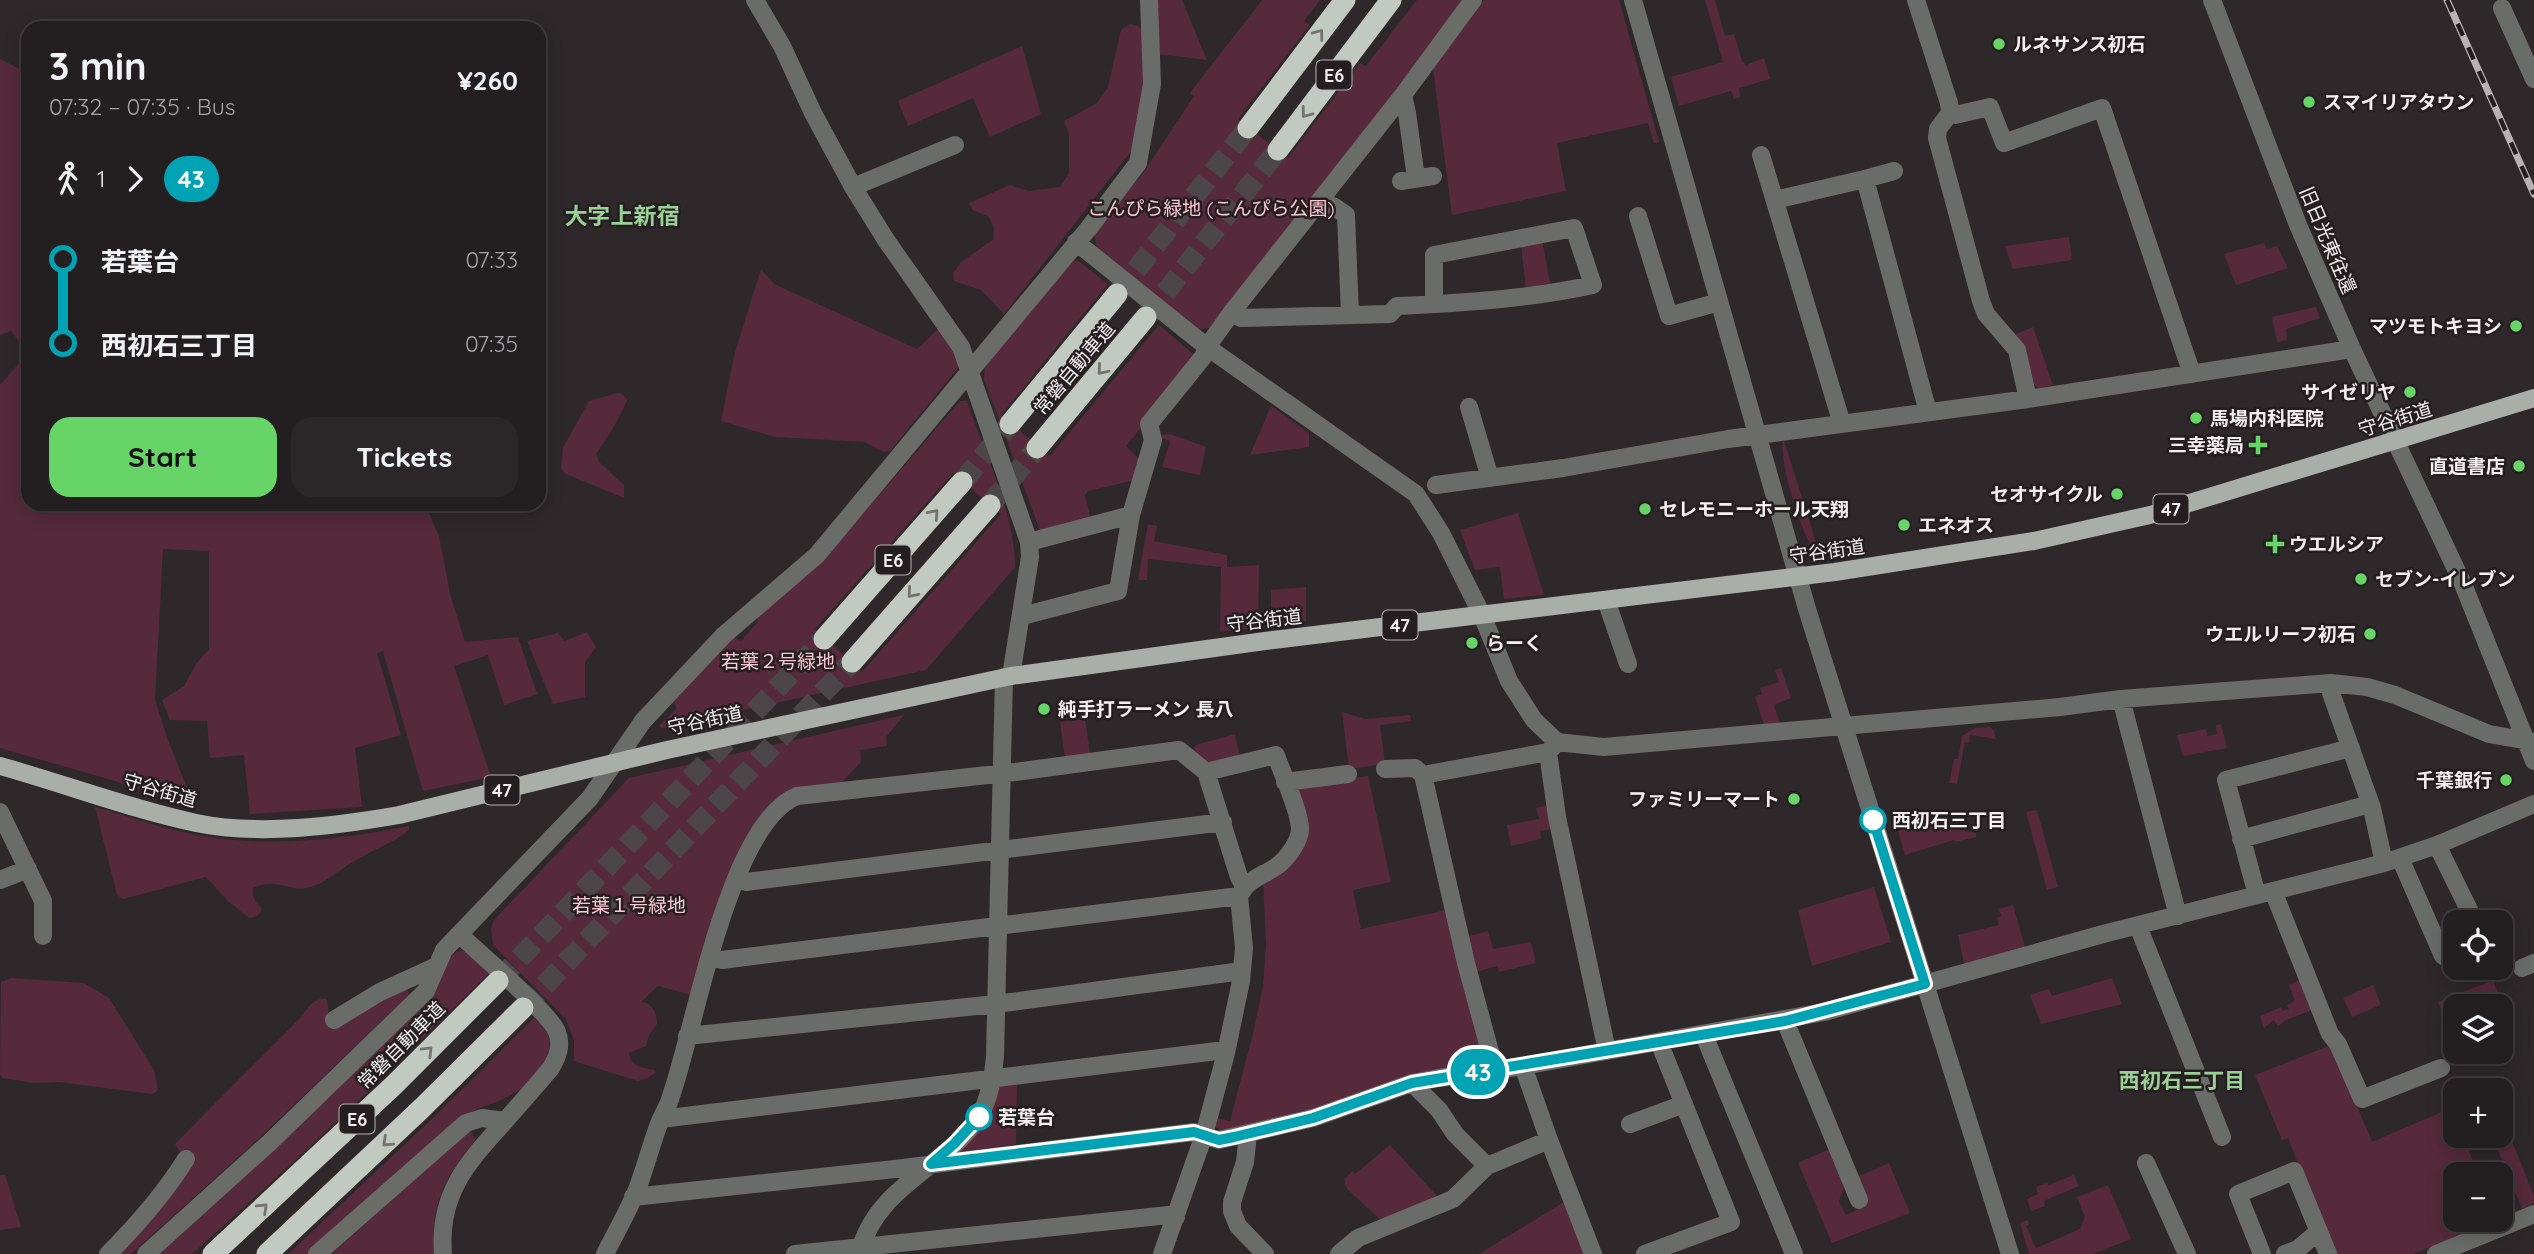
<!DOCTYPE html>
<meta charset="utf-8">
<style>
:root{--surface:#231e20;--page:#2b2729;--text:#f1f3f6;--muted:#a3a2a5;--line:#403c3e;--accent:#66d466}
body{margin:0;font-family:Quicksand,"Noto Sans JP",sans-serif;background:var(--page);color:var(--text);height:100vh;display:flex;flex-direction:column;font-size:26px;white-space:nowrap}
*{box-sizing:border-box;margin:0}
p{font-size:23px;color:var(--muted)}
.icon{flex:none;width:38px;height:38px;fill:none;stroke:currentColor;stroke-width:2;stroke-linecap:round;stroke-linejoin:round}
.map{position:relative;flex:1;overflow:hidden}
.drawer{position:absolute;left:21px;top:21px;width:525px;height:490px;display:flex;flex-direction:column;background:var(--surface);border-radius:21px;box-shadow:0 4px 18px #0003,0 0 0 2px var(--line)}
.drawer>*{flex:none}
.badge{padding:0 14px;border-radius:23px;font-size:24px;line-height:46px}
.tools{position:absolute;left:2443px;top:910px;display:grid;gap:14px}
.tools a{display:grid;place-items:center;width:70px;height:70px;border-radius:14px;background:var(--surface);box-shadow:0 4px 18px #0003,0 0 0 2px var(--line);font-size:35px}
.map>.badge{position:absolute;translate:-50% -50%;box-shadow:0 0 0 4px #fff}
.legs{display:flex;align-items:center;gap:10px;height:77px;padding:0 28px;font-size:23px}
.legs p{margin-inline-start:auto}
.headline{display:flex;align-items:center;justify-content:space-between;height:119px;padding:0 28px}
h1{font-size:38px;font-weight:700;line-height:52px}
.action{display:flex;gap:14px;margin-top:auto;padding:14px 28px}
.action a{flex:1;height:80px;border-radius:21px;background:var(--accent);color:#111;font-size:28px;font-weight:700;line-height:80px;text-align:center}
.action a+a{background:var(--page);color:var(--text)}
ul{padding:0 28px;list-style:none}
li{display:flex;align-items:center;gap:24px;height:84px;font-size:26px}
li i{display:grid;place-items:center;width:10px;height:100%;margin:0 9px;background:currentColor}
li i::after{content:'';width:18px;height:18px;margin:-9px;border:5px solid;border-radius:50%;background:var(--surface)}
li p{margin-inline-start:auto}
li:first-child i{background:linear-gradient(#0000 50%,currentColor 0)}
li:last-child i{background:linear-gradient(currentColor 50%,#0000 0)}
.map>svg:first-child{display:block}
.green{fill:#562a3b;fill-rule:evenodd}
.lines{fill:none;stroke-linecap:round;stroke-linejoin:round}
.highway-tunnel{stroke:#4d4648;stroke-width:21;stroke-dasharray:21 10;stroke-linecap:butt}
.minor{stroke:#6a6c6a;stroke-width:18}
.major{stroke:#a9aea9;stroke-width:18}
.highway{stroke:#c2c8c2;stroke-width:21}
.rail-casing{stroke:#b8b2b4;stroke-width:7}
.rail{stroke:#251e20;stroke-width:4.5;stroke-dasharray:13;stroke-linecap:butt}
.oneway{stroke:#747371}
.line-1-casing{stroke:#fff;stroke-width:16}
.line-1{stroke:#00a3b4;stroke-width:10}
.poi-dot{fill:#66d466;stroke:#251e20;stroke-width:2.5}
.stop-1-dot{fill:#fff;stroke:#00a3b4;stroke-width:3.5}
.labels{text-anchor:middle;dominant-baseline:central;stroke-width:5;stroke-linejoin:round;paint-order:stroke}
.shield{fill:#251e20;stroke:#b6b0b2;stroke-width:2}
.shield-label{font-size:18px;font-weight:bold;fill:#f4eff1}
.poi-label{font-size:19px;font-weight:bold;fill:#f4eff1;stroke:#251e20;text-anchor:start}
.park-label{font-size:19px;fill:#fdc6d7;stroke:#251e20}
.street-label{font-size:19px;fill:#f4eff1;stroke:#251e20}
.stop-label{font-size:19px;font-weight:bold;fill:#f4eff1;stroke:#251e20;text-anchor:start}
.neighbourhood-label{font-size:21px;font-weight:bold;fill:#98d096;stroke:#251e20}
.quarter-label{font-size:23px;font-weight:bold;fill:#98d096;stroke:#251e20}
</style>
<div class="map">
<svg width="2534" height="1254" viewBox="0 0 2534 1254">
<rect width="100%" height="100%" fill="#2f282a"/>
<path class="green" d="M1154,0H1182L1207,60L1157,54Z
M1262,0H1320L1304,21L1310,25L1238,119L1288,158L1360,63L1366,66L1417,0H1464L1213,328L1199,329L1097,248L1094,234L1112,207L1141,176L1194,96L1190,93Z
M1484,0H1619L1659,142L1654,143L1648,123L1557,143L1566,191L1452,215L1433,69Z
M1705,0H1715L1725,36L1734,34L1742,61L1746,65L1764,58L1770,79L1739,88L1740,97L1734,99L1731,91L1679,106L1671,77L1723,62Z
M1130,24L1138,26L1145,31L1147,83L1136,145L1004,314L981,290L954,281L953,273L961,262L993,240L994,228L989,217L973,210L969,203L1010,185L1029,191L1060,187L1069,173V134L1064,121L1097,103L1108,87L1121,30Z
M1022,46L1041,114L990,137L973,98L908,126L898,101Z
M0,59C7,63 19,67 24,74C33,85 28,143 26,158L28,159V353L11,331L0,335Z
M2069,237L2072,260L2013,269L2005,246Z
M1542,240L1551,288L1526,290L1521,244Z
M2264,243L2267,249L2277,246L2288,268L2236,285L2224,254Z
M1077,260L1108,284L1001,415L1050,456L1159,325L1198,358L1126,446L1141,461L1135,480L1088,491L1085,495L1091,520L1041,533L984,379L985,364L1072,262Z
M761,269L774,284L917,349L940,327L956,350L958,368L890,451L883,452L865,442L775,437L721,421L735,352Z
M2316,307L2320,318L2286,329L2287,340L2277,342L2272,317Z
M2033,327L2053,385L2038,388L2029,380L2011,336Z
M28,353V504H425L439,536L450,594L465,642L518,637L537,694L504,705L488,655L454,666L491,777L423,791L383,651L377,653L401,735L355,748L362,807L250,814L244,755L210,758L207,721L170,720L162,700L184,686L196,664L209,649V551L163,549L155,700L168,740L193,803L185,806L112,780L0,748V385Z
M618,393L623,394L627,400C620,419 607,437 596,454L599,462L624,485V498L564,473L561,468L563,448L589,401Z
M960,401H967C984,452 1015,513 1015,567L926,670L662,728L659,726L677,708L673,703L733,637L741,641L758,622L757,613L820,564ZM953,473L1001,514L862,672L815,629Z
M1271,406L1309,433V447L1250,455Z
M1170,434L1206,447L1200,475L1162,467L1170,443L1169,440L1158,438V435Z
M1783,437L1820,555L1815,554C1800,528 1779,465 1783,437Z
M1518,513L1544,595L1504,599L1500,567L1475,570L1460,530Z
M1148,524L1157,526L1154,541L1227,555V567L1259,565L1258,622L1253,628L1220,632L1221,567L1148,559L1147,580H1138Z
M1306,587V621L1276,624L1271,620V590Z
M587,632L596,647L585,662V697L553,704L527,641L558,633L564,641Z
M1781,668L1791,698L1774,705L1780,723L1764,725L1755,697L1762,694L1760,688L1779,682L1775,670Z
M1342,712L1365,719L1410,715L1411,721L1380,725L1385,764L1349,769Z
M904,715L886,737L887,746L860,750L861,762L840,784L780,798L691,995L658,986L641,1002C652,1003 657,1012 657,1024L649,1035L646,1046L629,1053C631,1067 641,1067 654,1070L656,1072L648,1078L638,1081L574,1061V1040L566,1019L493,945L491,929L494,920L629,778Z
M1085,719L1090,754L1065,758L1060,722Z
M2221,724L2227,748L2183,756L2177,735L2206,729L2207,736L2217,734L2216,725Z
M1990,727L1994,731L1996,739L1970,735L1969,743L1965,742L1957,784L1949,783L1954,759H1958L1962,736L1975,728Z
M1235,734L1240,758L1209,764L1192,751L1196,745Z
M1368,776L1391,882L1353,890L1361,929L1446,910L1486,1065L1313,1110L1221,1131L1215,1126L1217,1118L1230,1121L1253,1034L1263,986L1266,945L1263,880L1294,855L1291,786Z
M1548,805L1553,829L1540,831L1541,839L1511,846L1507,825L1539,819L1536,808Z
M95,807C132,817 171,832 210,837C276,847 344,839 409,826V830C392,844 372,850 353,862C337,871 324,885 306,888C287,891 276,877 253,888C252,897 255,903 262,908C261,915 256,917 249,918L228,901L206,877L123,899L117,895Z
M2037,810L2058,887L2047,890L2026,812Z
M1922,823L1976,833V837L1955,842L1954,840L1905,855L1898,831Z
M1874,887L1891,942L1812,966L1798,910Z
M2013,905L2026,951L1965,968L1958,935L1999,925L1997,918L2001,916L1999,909Z
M1488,931L1493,949L1531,942L1536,963L1499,972L1497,966L1479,971L1474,969L1466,937Z
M462,950L467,951L490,972C393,1069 294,1163 192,1254H151L450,955Z
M11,978L84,983L109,998L154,1070L158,1090L153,1094L59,1082L34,1083L3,1078L0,1075L1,982Z
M2112,978L2122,1004L2041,1024L2030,995L2049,989L2052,996Z
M2302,979L2312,1010L2286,1020L2278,1026L2274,1020L2264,1028L2260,1016L2281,1007L2283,1011L2289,1009L2287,1005L2295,1001L2289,985Z
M2493,980L2508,1017L2504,1019L2495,997L2472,1006H2455V1013L2444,1017L2438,1002Z
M2373,985L2381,1005L2352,1017L2343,998Z
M407,987L409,995L254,1143L131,1254H116L183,1156L175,1144L301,1017C308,1008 313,997 327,999L329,1016Z
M534,1018C538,1022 543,1026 546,1030C560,1055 530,1086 509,1096C494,1104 479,1107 464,1116L310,1254H288L431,1120Z
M2331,1045L2372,1142L2451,1108L2455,1118V1136H2463L2478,1174H2455V1220H2495L2413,1254H2334L2288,1138L2282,1140L2255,1075Z
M1017,1083L1016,1144L958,1152L996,1085Z
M2501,1114L2534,1196V1203L2522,1209L2492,1136H2501Z
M469,1131L476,1139C445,1176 430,1205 434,1254H332Z
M1390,1145L1439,1198L1381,1220L1347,1189L1344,1179L1353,1171L1355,1174Z
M1830,1149L1845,1185L1839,1201L1846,1215L1867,1205L1855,1178L1889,1163L1910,1213L1832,1243L1798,1163Z
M0,1175H5L21,1227L0,1230Z
M2074,1175L2079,1186L2044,1201L2045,1206L2031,1211L2027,1199L2038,1194L2036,1187L2047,1183L2048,1185Z
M2108,1185L2131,1239L2093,1254H2029L2020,1223L2028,1220L2029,1225L2026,1226L2036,1248L2080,1229L2085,1217L2077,1197Z
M1564,1202L1585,1254H1479Z"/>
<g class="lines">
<path class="highway-tunnel" d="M1117,294L1248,128
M1146,317L1278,150
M962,482L1010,424
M990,505L1037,448
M498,981L824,639
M523,1008L852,662"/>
<path class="minor" d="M755,0L782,46L813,113L853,187L886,240L961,347L1029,542L1030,557L1011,676
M1633,0L1807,609L2010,1254
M1916,0L1949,103L1950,113
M2212,0L2298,225L2352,349L2463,584L2534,761
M2502,8L2534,79
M1403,95L1407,113L1416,178
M1761,155L1842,424
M1865,179L1894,171
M1401,181L1433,176
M853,187L955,145
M1775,200L1865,179L1928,412
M1314,209L1333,206L1346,215L1350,315
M1638,216L1669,316L1719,302
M1076,242L1207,347L1416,494L1441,533L1482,615L1509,681L1534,720L1557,742L1604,747L2060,707L2121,699L2331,683L2367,687L2395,695L2489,734L2534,742
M1232,312L1241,318L1390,314L1397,306C1462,303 1529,299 1593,285L1574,228L1434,255V304
M2028,399L2017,350L1986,314L1981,301L1937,138L1938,129L1950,113L1955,115L1990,107L2004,143L2102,108L2192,374
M1469,407L1490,478
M1436,485L1563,468L1728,439L2028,399L2352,349
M1029,542L1131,515
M1606,600L1628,664
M1022,616L1118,591L1131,515L1153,440L1149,424L1203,357L1207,347L1232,312L1403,95L1473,0
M2331,683V693L2372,808L2384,863
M2121,699L2178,916
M1548,752L1557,817L1607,1051
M1385,769L1415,768L1423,775L1466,963L1495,1070
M1206,772L1276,755C1282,773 1300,812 1300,829C1300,841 1287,859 1277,866C1266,874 1254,877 1245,887
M1423,775L1548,752L1555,745
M1285,782L1348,774
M0,812L43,901V936
M2241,839L2370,804
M2437,845L2475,922
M2400,858L2443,956
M736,879L746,882L1223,822
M0,880L28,869
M2273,891L2330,1034L2338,1044L2362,1099L2441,1068
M2257,895L2226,780L2351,748
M2138,926L2222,1137
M710,957L722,960L1239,896
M2522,968L2534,963
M334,1020L380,992L437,966
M1785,1021L1859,1200
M1704,1035L1794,1254
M687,1036L996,1004L1242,971
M1523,1066L1549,1140L1593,1254
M1412,1083L1439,1110L1455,1134L1487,1166
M661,1119L1217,1051L1226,1053
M1630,1124L1684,1104
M1248,1134L1245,1162L1232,1202V1211L1238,1226L1265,1254
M2146,1163L2187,1254
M633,1197L895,1169L1194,1132L1219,1140L1313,1118L1412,1083L1439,1078L1523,1066L1824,1012L2103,934L2384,863L2437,845L2534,804
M108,1254C137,1225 164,1194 186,1159
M146,1254L269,1143L426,991L444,950L590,798L643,721L724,635L817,555L1089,228L1138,163L1152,84L1149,0
M317,1254L466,1123L482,1118L505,1121
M443,1254C438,1194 467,1163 505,1121C520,1104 536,1086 551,1068C558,1056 562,1045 557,1032C550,1013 479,953 460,935
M605,1254C616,1232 629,1210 638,1187C646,1165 652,1142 660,1121C664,1112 669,1105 671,1096C695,1029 728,824 797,796L1015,772L1179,750L1206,772L1239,877L1245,887L1239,896L1244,948L1241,981L1226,1053L1204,1135L1162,1254
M795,1254L1169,1215L1176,1217
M859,1254C876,1186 942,1170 978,1118C990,1099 993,1077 995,1056L1004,677
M1339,1254L1358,1238L1453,1199L1487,1166L1549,1140
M1645,1254L1731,1222L1659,1042
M2262,1254L2238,1194L2294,1171L2328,1254
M2285,1254L2298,1249L2319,1231
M2436,1254L2534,1214"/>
<path class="major" d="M0,766C65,784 130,809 196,823C259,836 336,826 399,815L667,750L1011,676L1265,641L1835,572L2034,541L2150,515L2534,398"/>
<path class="highway" d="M1248,128L1345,0
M1278,150L1391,0
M1010,424L1117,294
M1037,448L1146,317
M824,639L962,482
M852,662L990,505
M213,1254L394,1085L498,981
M267,1254L422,1108L523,1008"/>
<g class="rail-casing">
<path id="rail" d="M2447,0L2534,194"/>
</g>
<use href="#rail" class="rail"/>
</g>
<defs><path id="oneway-chevron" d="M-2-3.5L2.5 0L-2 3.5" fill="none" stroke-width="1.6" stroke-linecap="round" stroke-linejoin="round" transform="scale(1.75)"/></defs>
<g class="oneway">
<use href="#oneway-chevron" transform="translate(1319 34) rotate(-53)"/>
<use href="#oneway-chevron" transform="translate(1306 113) rotate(127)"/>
<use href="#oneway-chevron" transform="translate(1102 370) rotate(130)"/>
<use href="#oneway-chevron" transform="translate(934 514) rotate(-49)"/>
<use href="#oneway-chevron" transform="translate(912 593) rotate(131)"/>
<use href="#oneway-chevron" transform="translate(428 1051) rotate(-45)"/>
<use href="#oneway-chevron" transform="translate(387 1142) rotate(137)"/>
<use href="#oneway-chevron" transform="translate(263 1208) rotate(-43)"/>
</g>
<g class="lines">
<g class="line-1-casing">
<path id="line-1" d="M979,1117L954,1144L931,1164L1194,1132L1219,1140L1234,1137L1313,1118L1412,1083L1785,1021L1925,984L1873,820"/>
</g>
<use href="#line-1" class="line-1"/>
</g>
<g class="poi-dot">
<circle cx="1999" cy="44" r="7"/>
<circle cx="2309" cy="102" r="7"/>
<circle cx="2516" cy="326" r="7"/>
<circle cx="2410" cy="392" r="7"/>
<circle cx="2196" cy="418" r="7"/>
<path d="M2254.5 434.5h7v7h7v7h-7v7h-7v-7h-7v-7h7z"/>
<circle cx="2519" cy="466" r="7"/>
<circle cx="2117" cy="494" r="7"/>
<circle cx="1645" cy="509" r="7"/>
<circle cx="1904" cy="525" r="7"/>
<path d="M2271.5 533.5h7v7h7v7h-7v7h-7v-7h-7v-7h7z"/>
<circle cx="2361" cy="579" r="7"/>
<circle cx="2370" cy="634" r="7"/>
<circle cx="1472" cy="643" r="7"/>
<circle cx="1044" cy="709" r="7"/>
<circle cx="2506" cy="780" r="7"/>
<circle cx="1794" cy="799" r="7"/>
</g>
<g class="stop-1-dot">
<circle cx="1873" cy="820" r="12"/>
<circle cx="979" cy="1117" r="12"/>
</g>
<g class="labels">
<g class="shield">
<rect x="1316.5" y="60.5" width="35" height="29" rx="5"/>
<rect x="2153.5" y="494.5" width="35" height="29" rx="5"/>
<rect x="875.5" y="545.5" width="35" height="29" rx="5"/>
<rect x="1382.5" y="610.5" width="35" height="29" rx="5"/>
<rect x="484.5" y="775.5" width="35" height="29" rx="5"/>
<rect x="339.5" y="1104.5" width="35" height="29" rx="5"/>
</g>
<g class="shield-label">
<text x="1334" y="75">E6</text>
<text x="2171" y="509">47</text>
<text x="893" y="560">E6</text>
<text x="1400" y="625">47</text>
<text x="502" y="790">47</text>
<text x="357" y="1119">E6</text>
</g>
<g class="poi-label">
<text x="2013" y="44">ルネサンス初石</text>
<text x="2323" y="102">スマイリアタウン</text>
<text x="2502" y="326" text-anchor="end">マツモトキヨシ</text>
<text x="2396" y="392" text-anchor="end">サイゼリヤ</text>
<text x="2210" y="418">馬場内科医院</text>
<text x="2244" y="445" text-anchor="end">三幸薬局</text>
<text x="2505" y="466" text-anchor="end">直道書店</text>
<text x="2103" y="494" text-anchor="end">セオサイクル</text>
<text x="1659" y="509">セレモニーホール天翔</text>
<text x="1918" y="525">エネオス</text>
<text x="2289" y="544">ウエルシア</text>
<text x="2375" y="579">セブン-イレブン</text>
<text x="2356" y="634" text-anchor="end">ウエルリーフ初石</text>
<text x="1486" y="643">らーく</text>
<text x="1058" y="709">純手打ラーメン 長八</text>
<text x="2492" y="780" text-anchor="end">千葉銀行</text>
<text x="1780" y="799" text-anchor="end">ファミリーマート</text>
</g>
<g class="park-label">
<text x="1211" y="208">こんぴら緑地 (こんぴら公園)</text>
<text x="778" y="661">若葉２号緑地</text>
<text x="629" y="905">若葉１号緑地</text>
</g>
<g class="street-label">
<text transform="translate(2328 240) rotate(67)">旧日光東往還</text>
<text transform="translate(1074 368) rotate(-50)">常磐自動車道</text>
<text transform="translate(2395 419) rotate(-17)">守谷街道</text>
<text transform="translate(1827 551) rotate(-8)">守谷街道</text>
<text transform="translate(1264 620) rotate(-7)">守谷街道</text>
<text transform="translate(705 720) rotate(-12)">守谷街道</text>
<text transform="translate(160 790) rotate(16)">守谷街道</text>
<text transform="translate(401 1045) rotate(-45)">常磐自動車道</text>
</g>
<g class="stop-label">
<text x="1892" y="820">西初石三丁目</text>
<text x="998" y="1117">若葉台</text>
</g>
<g class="neighbourhood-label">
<text x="2182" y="1080">西初石三丁目</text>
</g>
<g class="quarter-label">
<text x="622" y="215">大字上新宿</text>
</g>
</g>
</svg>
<div class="tools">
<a><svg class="icon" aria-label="locate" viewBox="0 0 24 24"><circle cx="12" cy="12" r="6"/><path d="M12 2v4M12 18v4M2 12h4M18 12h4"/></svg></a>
<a><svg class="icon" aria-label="layers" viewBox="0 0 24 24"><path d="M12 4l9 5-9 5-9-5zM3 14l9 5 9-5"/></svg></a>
<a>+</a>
<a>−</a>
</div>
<b class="badge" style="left:1478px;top:1072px;background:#00a3b4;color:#fff">43</b>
<section class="drawer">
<div class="headline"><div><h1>3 min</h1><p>07:32 – 07:35 · Bus</p></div><b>¥260</b></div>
<div class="legs"><svg class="icon" aria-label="walk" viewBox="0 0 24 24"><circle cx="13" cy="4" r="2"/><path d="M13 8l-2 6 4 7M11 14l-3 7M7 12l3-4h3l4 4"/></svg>1<svg class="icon" aria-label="forward" viewBox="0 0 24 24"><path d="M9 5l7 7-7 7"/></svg><b class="badge" style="background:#00a3b4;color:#fff">43</b></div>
<ul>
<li><i style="color:#00a3b4"></i><b>若葉台</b><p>07:33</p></li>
<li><i style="color:#00a3b4"></i><b>西初石三丁目</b><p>07:35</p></li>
</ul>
<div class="action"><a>Start</a><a>Tickets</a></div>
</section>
</div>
